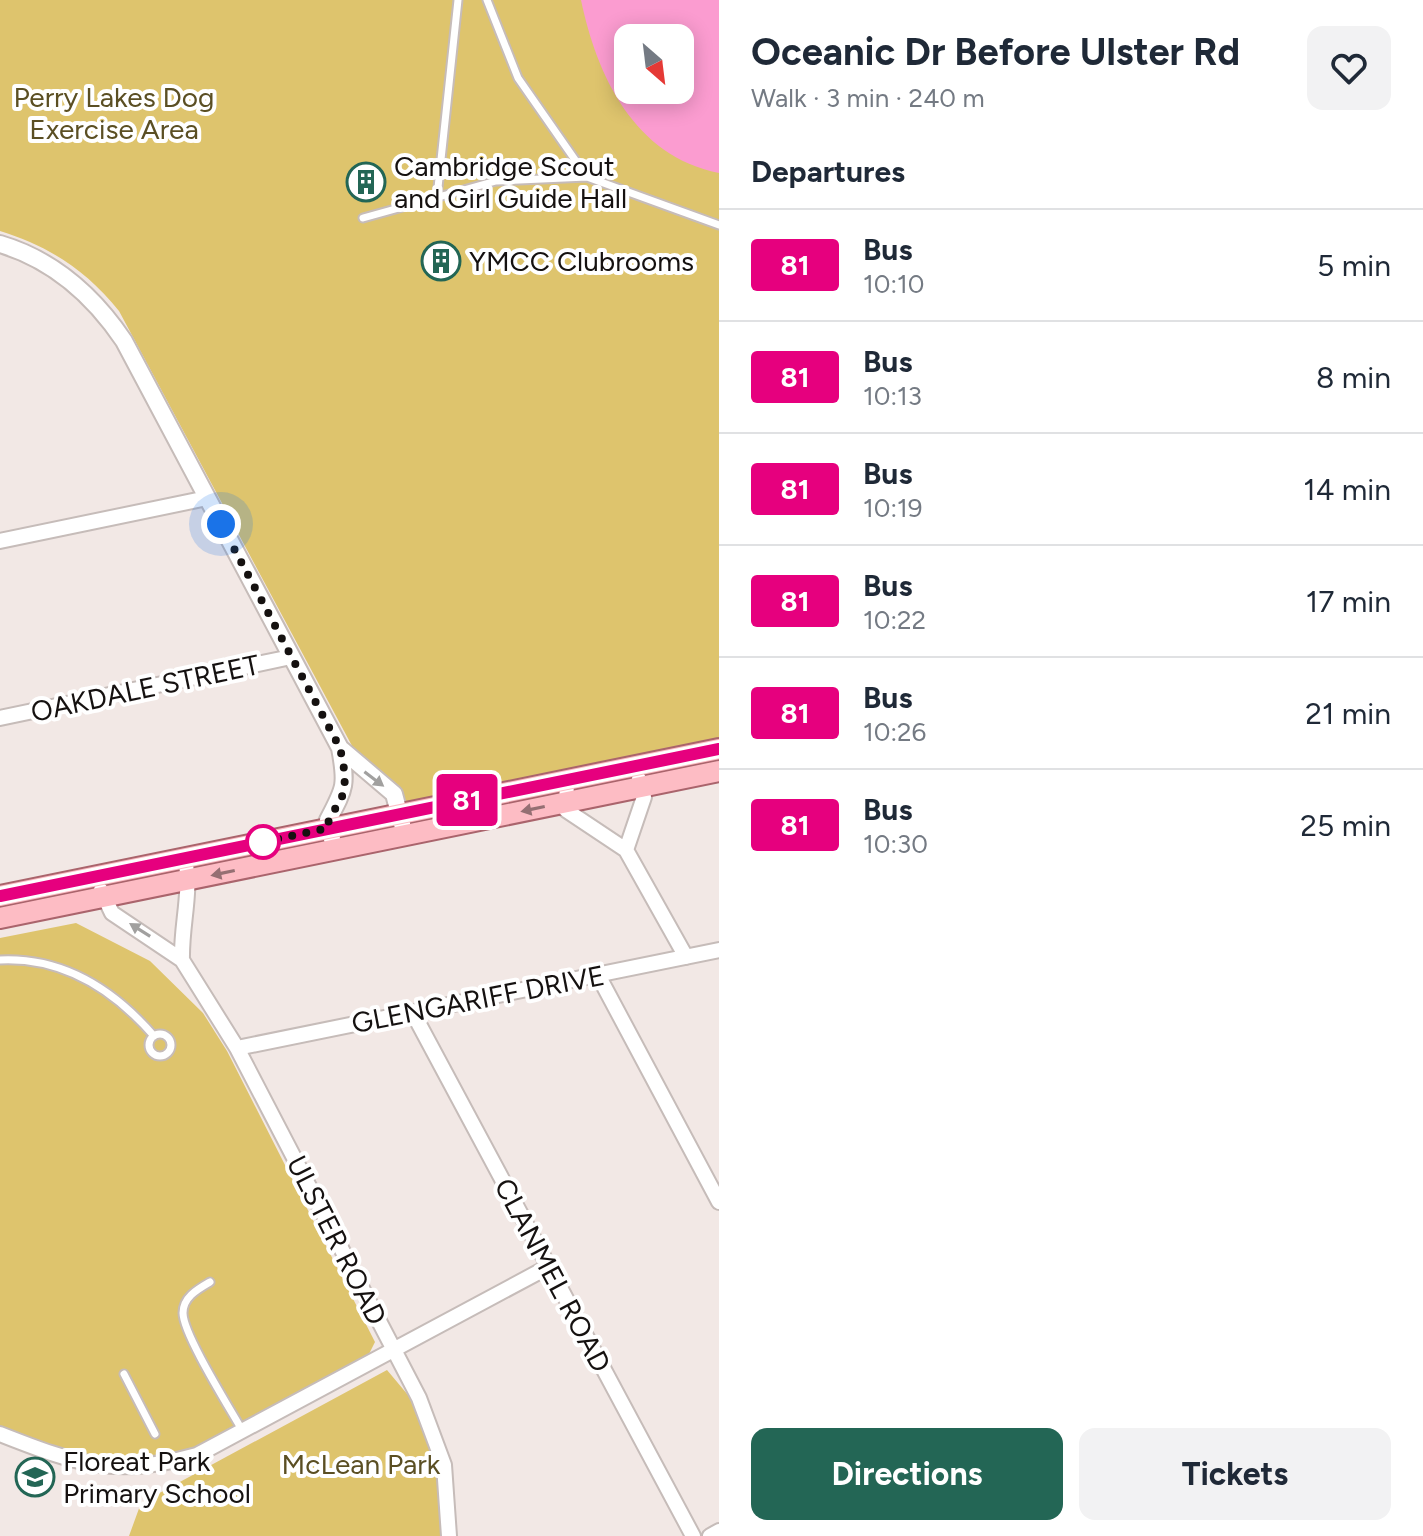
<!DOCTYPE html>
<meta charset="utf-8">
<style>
:root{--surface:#fff;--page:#f2f2f3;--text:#1f2937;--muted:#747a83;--line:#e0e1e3;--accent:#236655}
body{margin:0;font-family:Figtree,sans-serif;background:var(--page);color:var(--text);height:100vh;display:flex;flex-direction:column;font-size:30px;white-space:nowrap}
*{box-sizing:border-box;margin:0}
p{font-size:26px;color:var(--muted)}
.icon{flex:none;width:44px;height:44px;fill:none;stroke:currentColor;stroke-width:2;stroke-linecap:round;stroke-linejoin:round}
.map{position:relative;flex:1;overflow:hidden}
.side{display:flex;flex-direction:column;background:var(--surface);width:704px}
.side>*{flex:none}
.badge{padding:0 16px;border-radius:6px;font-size:28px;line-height:52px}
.needle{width:52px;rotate:152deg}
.controls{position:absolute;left:614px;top:24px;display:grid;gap:16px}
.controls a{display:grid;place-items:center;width:80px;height:80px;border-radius:16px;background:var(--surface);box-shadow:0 4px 20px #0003;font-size:40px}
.you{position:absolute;width:40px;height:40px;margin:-20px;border:6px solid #fff;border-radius:50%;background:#1a73e8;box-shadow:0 0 0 12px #1a73e833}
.map>.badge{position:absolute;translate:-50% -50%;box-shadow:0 0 0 4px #fff}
h2{padding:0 32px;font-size:30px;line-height:72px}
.round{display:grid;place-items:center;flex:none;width:84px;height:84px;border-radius:16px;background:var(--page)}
.headline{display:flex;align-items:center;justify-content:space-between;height:136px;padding:0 32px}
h1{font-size:38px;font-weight:700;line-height:60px}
.action{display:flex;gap:16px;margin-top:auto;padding:16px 32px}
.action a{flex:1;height:92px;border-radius:16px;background:var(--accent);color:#fff;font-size:32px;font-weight:700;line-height:92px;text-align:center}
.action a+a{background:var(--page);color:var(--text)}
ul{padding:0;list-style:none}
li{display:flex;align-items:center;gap:24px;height:112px;padding:0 32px;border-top:2px solid var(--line)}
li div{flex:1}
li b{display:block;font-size:30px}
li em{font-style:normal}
li .badge{min-width:88px;font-weight:700;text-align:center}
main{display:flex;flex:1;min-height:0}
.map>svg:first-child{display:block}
.green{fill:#dec46d;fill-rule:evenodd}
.water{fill:#fb9cd0;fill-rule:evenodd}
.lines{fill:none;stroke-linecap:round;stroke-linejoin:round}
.service-casing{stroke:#c6bcb9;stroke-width:11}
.minor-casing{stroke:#c6bcb9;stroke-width:18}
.tertiary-casing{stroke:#c6bcb9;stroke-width:20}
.primary-casing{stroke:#aa646c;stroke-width:24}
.service{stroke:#fff;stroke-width:7}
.minor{stroke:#fff;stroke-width:14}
.tertiary{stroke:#fff;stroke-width:16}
.primary{stroke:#fdbcc4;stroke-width:20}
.oneway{fill:#a1a09f}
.oneway2{fill:#956f73}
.line-casing{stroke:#fff;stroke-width:18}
.line{stroke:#e6007e;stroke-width:12}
.walk{stroke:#151110;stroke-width:8;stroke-dasharray:0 14.4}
.stop-dot{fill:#fff;stroke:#e6007e;stroke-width:4}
.labels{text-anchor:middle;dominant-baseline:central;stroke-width:8;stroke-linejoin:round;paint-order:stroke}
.park-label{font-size:28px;fill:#5b4f23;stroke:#fff}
.poi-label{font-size:28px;fill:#151110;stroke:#fff;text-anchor:start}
.street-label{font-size:28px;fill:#151110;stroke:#fff}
</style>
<main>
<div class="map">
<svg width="719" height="1536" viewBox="0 0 719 1536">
<rect width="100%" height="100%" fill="#f2e8e5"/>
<path class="green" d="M0,0H719V742L405,804L358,757L119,311C87,271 49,246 0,231ZM628,38H680V90H628Z
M76,923L150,961L203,1013L227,1051L375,1342L367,1358C296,1396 186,1473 104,1460C68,1455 34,1439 0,1427V938Z
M387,1370L413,1401L436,1464L443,1536H129L141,1503Z"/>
<path class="water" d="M581,0H719V173C634,156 597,76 581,0ZM628,38H680V90H628Z"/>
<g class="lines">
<g class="service-casing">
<path id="service" d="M487,0L518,78L587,177
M437,197L458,0
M363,218L496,181L587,177L719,225
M0,960C63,957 114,990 154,1036
M149 1045a11 11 0 1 1 22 0a11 11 0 1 1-22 0Z
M210,1282C198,1289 183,1297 183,1313C183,1334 229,1407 242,1430
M124,1374L155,1434"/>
</g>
<g class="minor-casing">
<path id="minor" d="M0,541L207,498
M0,718L291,657
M567,779L566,810L626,850L686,957
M626,850L644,797L639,779
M101,890L112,913L182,960L237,1048L419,1398L444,1465L449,1536
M182,960C181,924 192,893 185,858
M598,975L719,1202
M413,1013L693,1536
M237,1048L719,950
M0,1434C76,1464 116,1478 197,1455L548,1267
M710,1536L719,1531"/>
</g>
<g class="tertiary-casing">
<path id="tertiary" d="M0,244C54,260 93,295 124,341L340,748C347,785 345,788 328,820L332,839
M340,748L394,794L402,824"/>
</g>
<g class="primary-casing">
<path id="primary" d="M0,896L719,749
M0,918L719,771"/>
</g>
<use href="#service" class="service"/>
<use href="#minor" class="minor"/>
<use href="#tertiary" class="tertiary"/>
<use href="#primary" class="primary"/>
</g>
<defs><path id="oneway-solid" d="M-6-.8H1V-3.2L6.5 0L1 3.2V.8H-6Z" transform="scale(2)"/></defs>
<g class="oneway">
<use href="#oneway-solid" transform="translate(374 779) rotate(37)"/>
<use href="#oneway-solid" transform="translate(140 930) rotate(-148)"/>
</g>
<g class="oneway2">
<use href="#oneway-solid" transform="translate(533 809) rotate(168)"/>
<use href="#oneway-solid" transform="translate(223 873) rotate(168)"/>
</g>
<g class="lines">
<g class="line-casing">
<path id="line" d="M0,896L719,749"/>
</g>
<use href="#line" class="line"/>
<path class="walk" d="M221,524L340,748C343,762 347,779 343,793C340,807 327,814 328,828L259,843L263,842"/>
</g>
<defs>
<g id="building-ring" transform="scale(2)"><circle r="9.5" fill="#fff" stroke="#236655" stroke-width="1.5"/><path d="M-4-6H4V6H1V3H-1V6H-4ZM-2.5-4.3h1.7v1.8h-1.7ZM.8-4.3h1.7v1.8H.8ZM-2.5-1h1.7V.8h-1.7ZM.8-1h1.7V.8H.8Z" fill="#236655"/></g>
<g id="school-ring" transform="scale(2)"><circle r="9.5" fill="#fff" stroke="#236655" stroke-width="1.5"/><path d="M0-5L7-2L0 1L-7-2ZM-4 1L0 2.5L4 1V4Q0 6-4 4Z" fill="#236655"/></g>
</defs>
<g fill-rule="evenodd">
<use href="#building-ring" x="366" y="182"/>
<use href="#building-ring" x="441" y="261"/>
<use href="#school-ring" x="35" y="1477"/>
</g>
<circle class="stop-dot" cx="263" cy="842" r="16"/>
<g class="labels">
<g class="park-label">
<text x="114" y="97">Perry Lakes Dog<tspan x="114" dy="32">Exercise Area</tspan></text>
<text x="361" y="1464">McLean Park</text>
</g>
<g class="poi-label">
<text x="394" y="166">Cambridge Scout<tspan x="394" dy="32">and Girl Guide Hall</tspan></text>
<text x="469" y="261">YMCC Clubrooms</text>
<text x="63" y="1461">Floreat Park<tspan x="63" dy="32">Primary School</tspan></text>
</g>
<g class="street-label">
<text transform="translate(145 688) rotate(-12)">OAKDALE STREET</text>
<text transform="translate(478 999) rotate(-11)">GLENGARIFF DRIVE</text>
<text transform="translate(337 1240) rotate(63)">ULSTER ROAD</text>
<text transform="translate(553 1275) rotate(62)">CLANMEL ROAD</text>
</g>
</g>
</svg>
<div class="controls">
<a><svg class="needle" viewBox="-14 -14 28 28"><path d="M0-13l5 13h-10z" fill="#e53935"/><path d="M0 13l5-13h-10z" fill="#747a83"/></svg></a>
</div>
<div class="you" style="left:221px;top:524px"></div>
<b class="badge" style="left:467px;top:800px;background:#e6007e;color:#fff">81</b>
</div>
<section class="side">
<div class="headline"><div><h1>Oceanic Dr Before Ulster Rd</h1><p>Walk · 3 min · 240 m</p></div><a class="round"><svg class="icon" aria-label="heart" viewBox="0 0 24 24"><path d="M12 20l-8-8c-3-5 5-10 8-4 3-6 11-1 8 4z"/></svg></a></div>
<h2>Departures</h2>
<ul>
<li><span class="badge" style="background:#e6007e;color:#fff">81</span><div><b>Bus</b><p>10:10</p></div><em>5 min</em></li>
<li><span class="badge" style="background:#e6007e;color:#fff">81</span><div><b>Bus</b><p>10:13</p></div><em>8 min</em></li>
<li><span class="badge" style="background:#e6007e;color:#fff">81</span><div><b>Bus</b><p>10:19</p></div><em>14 min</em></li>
<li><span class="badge" style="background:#e6007e;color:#fff">81</span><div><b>Bus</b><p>10:22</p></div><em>17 min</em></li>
<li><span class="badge" style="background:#e6007e;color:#fff">81</span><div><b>Bus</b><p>10:26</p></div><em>21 min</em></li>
<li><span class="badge" style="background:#e6007e;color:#fff">81</span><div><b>Bus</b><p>10:30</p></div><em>25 min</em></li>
</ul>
<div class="action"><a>Directions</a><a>Tickets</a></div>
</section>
</main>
